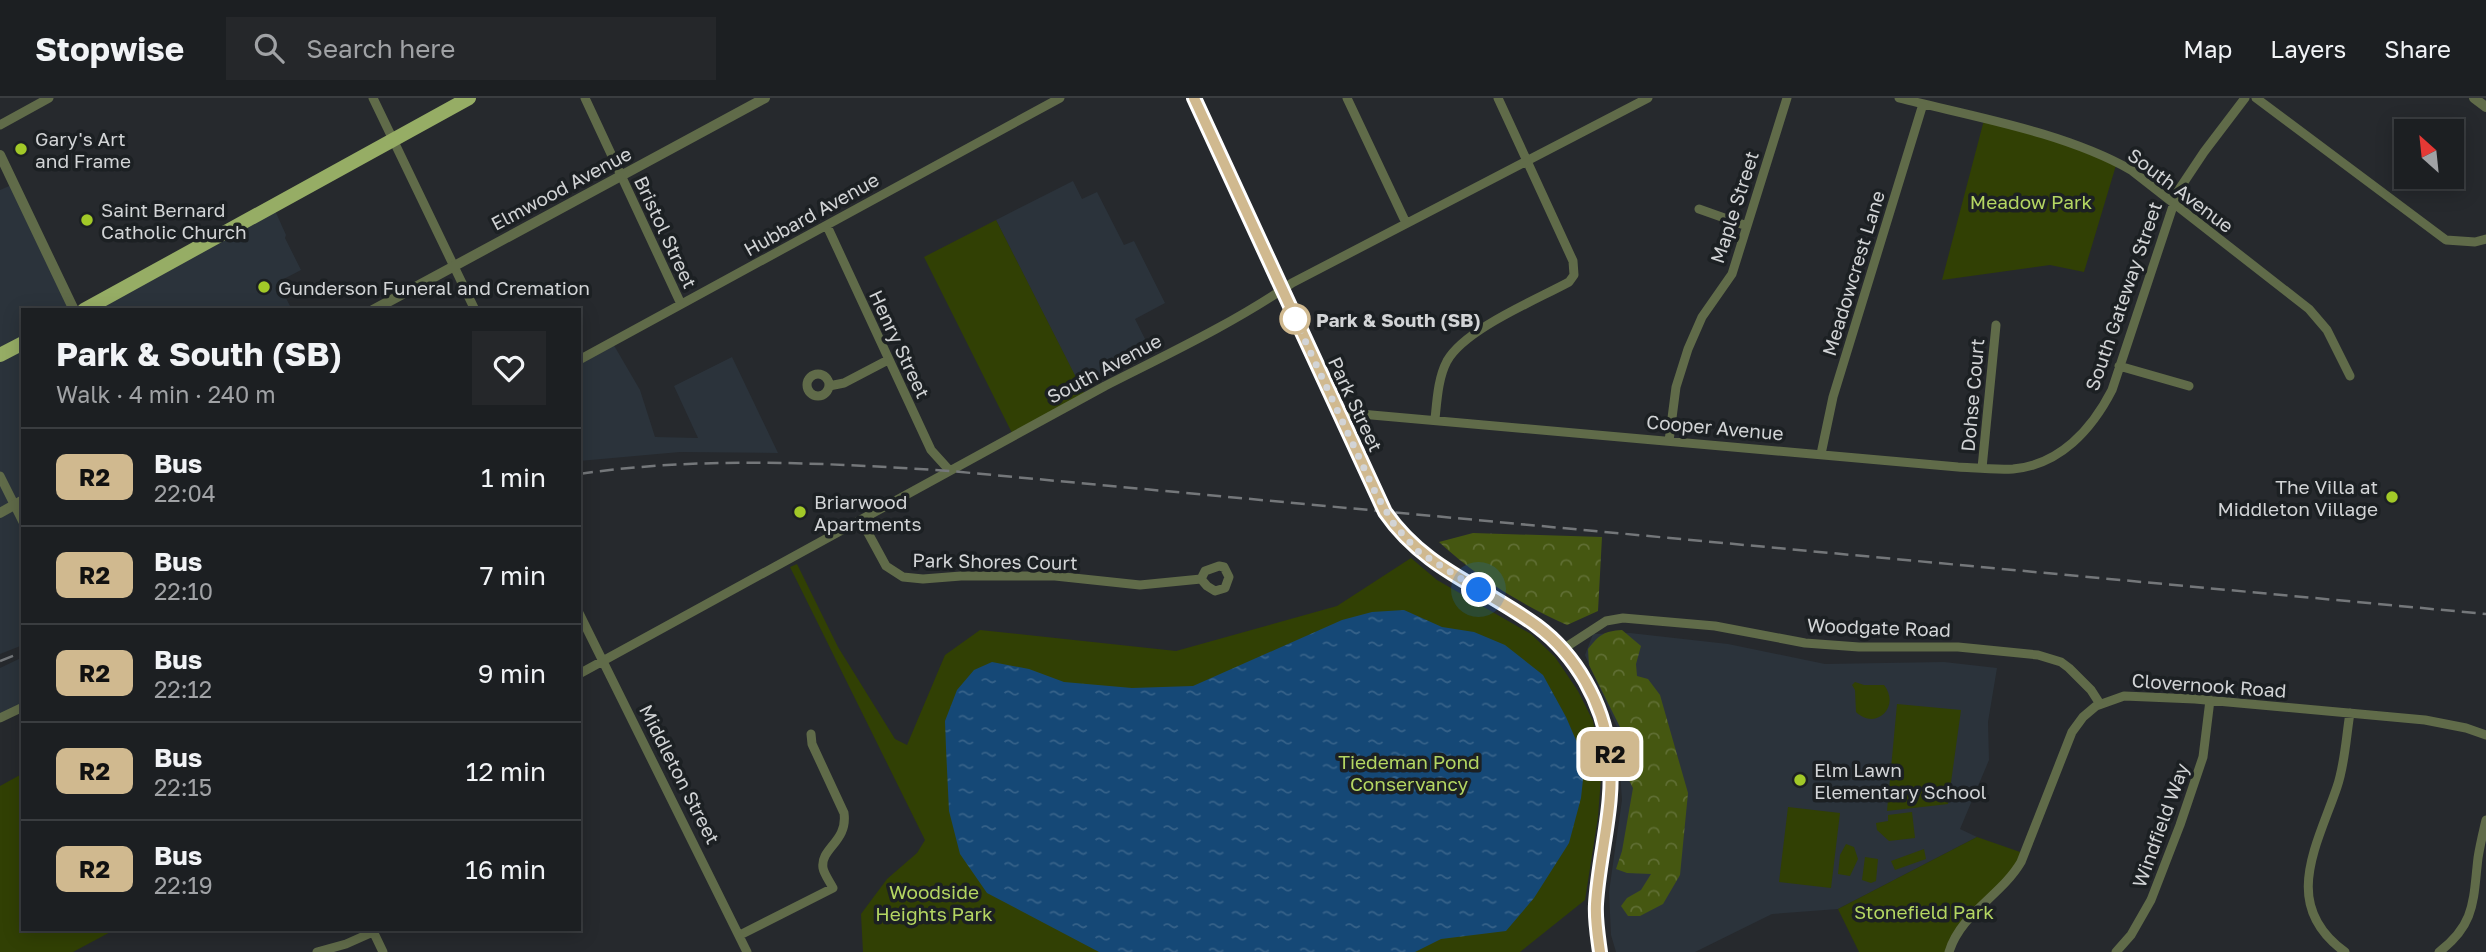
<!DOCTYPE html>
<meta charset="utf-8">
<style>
:root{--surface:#1c1f22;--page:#25272a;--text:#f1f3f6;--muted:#a0a2a5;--line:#3a3d40}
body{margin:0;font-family:"Golos Text",sans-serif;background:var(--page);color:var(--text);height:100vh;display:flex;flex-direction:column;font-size:26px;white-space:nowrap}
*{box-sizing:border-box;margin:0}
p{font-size:23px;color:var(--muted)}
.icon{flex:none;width:38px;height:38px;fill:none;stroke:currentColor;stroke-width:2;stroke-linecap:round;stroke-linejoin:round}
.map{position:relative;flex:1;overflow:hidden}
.details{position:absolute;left:21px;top:210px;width:560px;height:623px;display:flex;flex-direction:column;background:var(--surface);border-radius:0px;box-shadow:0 4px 18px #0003,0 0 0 2px var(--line)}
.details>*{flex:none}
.badge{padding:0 14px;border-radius:10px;font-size:24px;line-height:46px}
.needle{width:46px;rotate:333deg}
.tools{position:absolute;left:2394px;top:21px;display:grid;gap:14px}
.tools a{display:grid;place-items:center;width:70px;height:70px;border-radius:0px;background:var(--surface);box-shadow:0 4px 18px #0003,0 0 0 2px var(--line);font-size:35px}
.you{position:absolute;width:35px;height:35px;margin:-18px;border:5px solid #fff;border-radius:50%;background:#1a73e8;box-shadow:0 0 0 10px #1a73e833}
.map>.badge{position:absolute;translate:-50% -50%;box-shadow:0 0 0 4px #fff}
.round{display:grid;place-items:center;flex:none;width:74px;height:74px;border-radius:0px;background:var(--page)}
.head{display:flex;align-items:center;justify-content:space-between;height:119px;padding:0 35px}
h1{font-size:33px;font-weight:700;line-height:52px}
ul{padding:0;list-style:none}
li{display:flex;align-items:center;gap:21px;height:98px;padding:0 35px;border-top:2px solid var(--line)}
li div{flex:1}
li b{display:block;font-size:26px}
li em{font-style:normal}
li .badge{min-width:77px;font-weight:700;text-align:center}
header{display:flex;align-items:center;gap:42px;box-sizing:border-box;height:98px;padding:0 35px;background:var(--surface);border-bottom:2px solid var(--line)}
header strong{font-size:33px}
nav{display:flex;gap:38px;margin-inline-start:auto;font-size:24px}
.search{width:490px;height:63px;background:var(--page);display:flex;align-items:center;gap:18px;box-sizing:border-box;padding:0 24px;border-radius:0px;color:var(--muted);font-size:26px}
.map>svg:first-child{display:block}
.built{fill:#2b333b}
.forest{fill:url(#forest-crowns)}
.green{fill:#314004}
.water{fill:url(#water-ripples)}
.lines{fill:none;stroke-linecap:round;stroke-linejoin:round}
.minor{stroke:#606b49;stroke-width:9}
.tertiary{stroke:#606b49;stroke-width:10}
.secondary{stroke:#7f9059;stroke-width:12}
.primary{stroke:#96ad65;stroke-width:14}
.rail{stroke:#74777a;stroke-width:2.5;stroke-dasharray:14 7;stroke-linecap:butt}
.line-casing{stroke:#fff;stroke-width:16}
.line{stroke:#d0b98f;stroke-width:10}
.walk{stroke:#d2d4d6;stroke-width:7;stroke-dasharray:0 12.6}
.poi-dot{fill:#a2c928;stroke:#1c2023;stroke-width:2.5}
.stop-dot{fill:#fff;stroke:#d0b98f;stroke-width:3.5}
.labels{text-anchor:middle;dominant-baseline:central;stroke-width:7;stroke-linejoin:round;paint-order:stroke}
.poi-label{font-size:19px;fill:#d2d4d6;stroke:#1c2023;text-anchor:start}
.street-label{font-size:19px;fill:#d2d4d6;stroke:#1c2023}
.park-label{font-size:19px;fill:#b4d662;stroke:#1c2023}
.stop-label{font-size:19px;font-weight:bold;fill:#d2d4d6;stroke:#1c2023;text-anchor:start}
</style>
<header>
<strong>Stopwise</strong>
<div class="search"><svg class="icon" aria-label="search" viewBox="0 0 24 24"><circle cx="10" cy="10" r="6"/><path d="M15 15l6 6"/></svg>Search here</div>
<nav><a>Map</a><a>Layers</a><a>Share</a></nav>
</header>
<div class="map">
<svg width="2486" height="854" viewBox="0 0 2486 854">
<defs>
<pattern id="forest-crowns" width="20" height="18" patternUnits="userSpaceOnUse" patternTransform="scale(1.75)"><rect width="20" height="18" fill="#455711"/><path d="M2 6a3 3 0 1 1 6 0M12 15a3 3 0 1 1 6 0" fill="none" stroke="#5f6e33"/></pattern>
<pattern id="water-ripples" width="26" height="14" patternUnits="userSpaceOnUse" patternTransform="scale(1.75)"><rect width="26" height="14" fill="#154876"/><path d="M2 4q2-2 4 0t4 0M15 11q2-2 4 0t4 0" fill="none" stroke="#366289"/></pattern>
</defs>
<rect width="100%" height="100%" fill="#26292d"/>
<path class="built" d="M1073,83L1082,101L1097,94L1124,147L1134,143L1165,205L1135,221L1151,253L1081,290L996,122Z
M14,86L74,212H23V547L0,556V92Z
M273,108L286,137L285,140L301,172L278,184L292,212H84Z
M612,244L640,292L655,339L698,340L674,288L732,259L778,355L680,354L579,363V262Z
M1630,535L1728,546L1825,566L1944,564L1997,570L1988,624L1989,662L1960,731L1977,739L1838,811L1772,816L1695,854H1616L1611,837L1609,794L1622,702L1617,629L1585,557L1593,536Z
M23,559V609L0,620V570Z"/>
<path class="forest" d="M1473,435L1602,439L1598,513L1567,527C1520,506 1477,479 1439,444Z
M1622,532L1641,548L1636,566L1637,578L1648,581L1660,597L1688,695L1680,777L1663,806L1640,818H1628L1621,808L1627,800L1641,792L1651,776L1627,775L1616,771L1622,753L1633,690L1619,663L1620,629L1589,567L1588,551C1599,537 1604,533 1622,532Z"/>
<path class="green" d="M1984,22L2018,31L2117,64L2084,174L2050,167L1942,182Z
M996,122L1086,299L1014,339L924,159Z
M1411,460L1437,482L1531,536L1555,559L1578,593L1593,623L1602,666L1598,719L1585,802L1520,854H863L861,816L887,781L917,755L925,742L790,469L797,466L838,549L895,641L907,647L945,557L980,532L1176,553L1337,508Z
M1855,584L1864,587H1884C1901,609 1876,633 1856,614L1855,592L1852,587Z
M1897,606L1961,612L1948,706L1887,713Z
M20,677L23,683V831H116L73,854H0V688Z
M1788,709L1840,715L1831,790L1779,784Z
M1912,714L1915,740L1889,743L1877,732L1876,725L1888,723V717Z
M1977,739L2023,755L2021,764L1975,814L1949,854H1859L1838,811Z
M1846,746L1854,749L1858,761L1850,778L1838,776L1840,757Z
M1924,751L1926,761L1895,772L1891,763Z
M1865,759L1878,761L1876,783L1871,785L1862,782Z"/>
<path class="water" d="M1404,512L1442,529L1474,534L1505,547L1543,577L1566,619L1585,663L1581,700L1569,745L1534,800L1506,833L1441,841L1415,854H1099L987,795L960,756L949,713L946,650L945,623L957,592L974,572L992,564L1029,571L1064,584L1132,590L1193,588L1342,522L1372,514Z"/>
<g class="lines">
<path class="minor" d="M373,0L475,212
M585,0L681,206
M1347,0L1406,125
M1899,0C1974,19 2064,34 2131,72L2309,211L2327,232L2350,278
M2256,0L2446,142L2475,144L2486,141
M0,27L49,0
M1699,111L1747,128
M827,128L931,352L950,373
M579,262L1060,0
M2119,268L2189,288
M807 287a11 11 0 1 1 22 0a11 11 0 1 1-22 0Z
M829,288L844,285L888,262
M1338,314L1958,369C1976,370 1995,372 2013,371C2060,367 2092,331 2112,292L2178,93L2204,54L2245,0
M1435,321C1437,302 1438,280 1447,263C1465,231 1536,202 1569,184L1574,177L1573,163L1498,0
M1669,343L1676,289L1688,251L1702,219L1732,176L1787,0
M1821,356L1833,299L1923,6
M1982,370L1996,227
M0,378L23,424
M861,422L886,468L903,479L923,481L961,478H1055L1140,487L1201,481
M1219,468L1224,469L1229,479L1225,490L1215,493L1207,488L1201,481L1205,473Z
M579,515L747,854
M1563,551L1606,523L1623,520L1715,528L1805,545L1859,549H1958L2038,557L2061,564L2069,570L2091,592L2100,606
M579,576L1105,288C1168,256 1234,225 1292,185L1648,0
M0,620L23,609
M372,831L383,854
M740,837L833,790C830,784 824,776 823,770C820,750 848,744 844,715L812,646L811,636
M317,854L346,846L373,834
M1949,854C1961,815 2001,798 2021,764L2072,634L2083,619L2096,608L2124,598L2195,601L2425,622L2466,630L2486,637
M2116,854L2131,837L2151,802L2180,727L2203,659L2210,602
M2345,854C2280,807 2317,748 2337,689C2345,666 2346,639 2350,615
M2439,854C2476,826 2473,802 2478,760C2480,747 2483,735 2486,722"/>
<path class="tertiary" d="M2474,0L2486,9
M0,57L74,212
M373,212L765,0
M0,415L23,402"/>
<path class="secondary" d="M1194,0L1385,414C1426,474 1482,488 1537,528C1576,557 1603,605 1609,653C1616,705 1599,755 1596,806C1595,822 1598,839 1600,854"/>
<path class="primary" d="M84,212L469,0
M0,257L23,245"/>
<path class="rail" d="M579,376C702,358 827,365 950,373L2486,516
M0,563L23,554"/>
</g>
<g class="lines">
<g class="line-casing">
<path id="line" d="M1194,0L1385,414C1425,472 1483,488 1537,528C1576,557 1603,605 1609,653C1616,705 1599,755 1596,806C1595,822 1598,839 1600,854"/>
</g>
<use href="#line" class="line"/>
<path class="walk" d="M1295,221L1376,396L1395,428L1419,454L1479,492"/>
</g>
<g class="poi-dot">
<circle cx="21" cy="51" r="7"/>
<circle cx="87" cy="122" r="7"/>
<circle cx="264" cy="189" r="7"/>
<circle cx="2392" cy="399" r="7"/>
<circle cx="800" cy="414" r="7"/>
<circle cx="1800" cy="682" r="7"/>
</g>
<circle class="stop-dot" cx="1295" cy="221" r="14"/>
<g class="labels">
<g class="poi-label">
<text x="35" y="40">Gary's Art<tspan x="35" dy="22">and Frame</tspan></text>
<text x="101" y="111">Saint Bernard<tspan x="101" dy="22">Catholic Church</tspan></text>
<text x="278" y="189">Gunderson Funeral and Cremation</text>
<text x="2378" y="388" text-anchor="end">The Villa at<tspan x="2378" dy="22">Middleton Village</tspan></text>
<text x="814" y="403">Briarwood<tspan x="814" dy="22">Apartments</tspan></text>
<text x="1814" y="671">Elm Lawn<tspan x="1814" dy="22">Elementary School</tspan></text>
</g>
<g class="street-label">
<text transform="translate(561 90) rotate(-28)">Elmwood Avenue</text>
<text transform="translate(2181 92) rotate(37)">South Avenue</text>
<text transform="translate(1734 109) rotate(-72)">Maple Street</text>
<text transform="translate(811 116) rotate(-29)">Hubbard Avenue</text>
<text transform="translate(666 134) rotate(65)">Bristol Street</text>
<text transform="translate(1853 175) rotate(-73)">Meadowcrest Lane</text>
<text transform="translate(2123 198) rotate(-71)">South Gateway Street</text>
<text transform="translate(900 246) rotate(65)">Henry Street</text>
<text transform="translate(1104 270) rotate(-28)">South Avenue</text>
<text transform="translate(1972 297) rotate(-85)">Dohse Court</text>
<text transform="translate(1356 306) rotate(65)">Park Street</text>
<text transform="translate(1715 329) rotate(5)">Cooper Avenue</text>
<text transform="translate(995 463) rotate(1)">Park Shores Court</text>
<text transform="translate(1879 529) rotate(2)">Woodgate Road</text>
<text transform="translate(2209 587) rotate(4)">Clovernook Road</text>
<text transform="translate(680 676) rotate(63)">Middleton Street</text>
<text transform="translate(2160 727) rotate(-70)">Windfield Way</text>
</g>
<g class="park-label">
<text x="2031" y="103">Meadow Park</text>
<text x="1409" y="663">Tiedeman Pond<tspan x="1409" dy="22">Conservancy</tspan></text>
<text x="934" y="793">Woodside<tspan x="934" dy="22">Heights Park</tspan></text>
<text x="1924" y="813">Stonefield Park</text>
</g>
<g class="stop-label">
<text x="1316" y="221">Park &amp; South (SB)</text>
</g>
</g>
</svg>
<div class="tools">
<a><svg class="needle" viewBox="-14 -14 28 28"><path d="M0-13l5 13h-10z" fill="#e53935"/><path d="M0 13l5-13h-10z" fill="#a0a2a5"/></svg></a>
</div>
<div class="you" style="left:1479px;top:492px"></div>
<b class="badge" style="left:1610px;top:656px;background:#d0b98f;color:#111">R2</b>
<section class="details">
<div class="head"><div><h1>Park &amp; South (SB)</h1><p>Walk · 4 min · 240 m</p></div><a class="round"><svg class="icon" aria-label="heart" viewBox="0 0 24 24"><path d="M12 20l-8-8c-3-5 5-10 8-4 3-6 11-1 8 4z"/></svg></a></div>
<ul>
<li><span class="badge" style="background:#d0b98f;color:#111">R2</span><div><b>Bus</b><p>22:04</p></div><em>1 min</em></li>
<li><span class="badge" style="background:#d0b98f;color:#111">R2</span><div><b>Bus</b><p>22:10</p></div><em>7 min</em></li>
<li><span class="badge" style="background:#d0b98f;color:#111">R2</span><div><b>Bus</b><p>22:12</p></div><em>9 min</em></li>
<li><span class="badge" style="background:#d0b98f;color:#111">R2</span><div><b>Bus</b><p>22:15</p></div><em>12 min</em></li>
<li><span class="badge" style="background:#d0b98f;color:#111">R2</span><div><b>Bus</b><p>22:19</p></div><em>16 min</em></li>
</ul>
</section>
</div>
